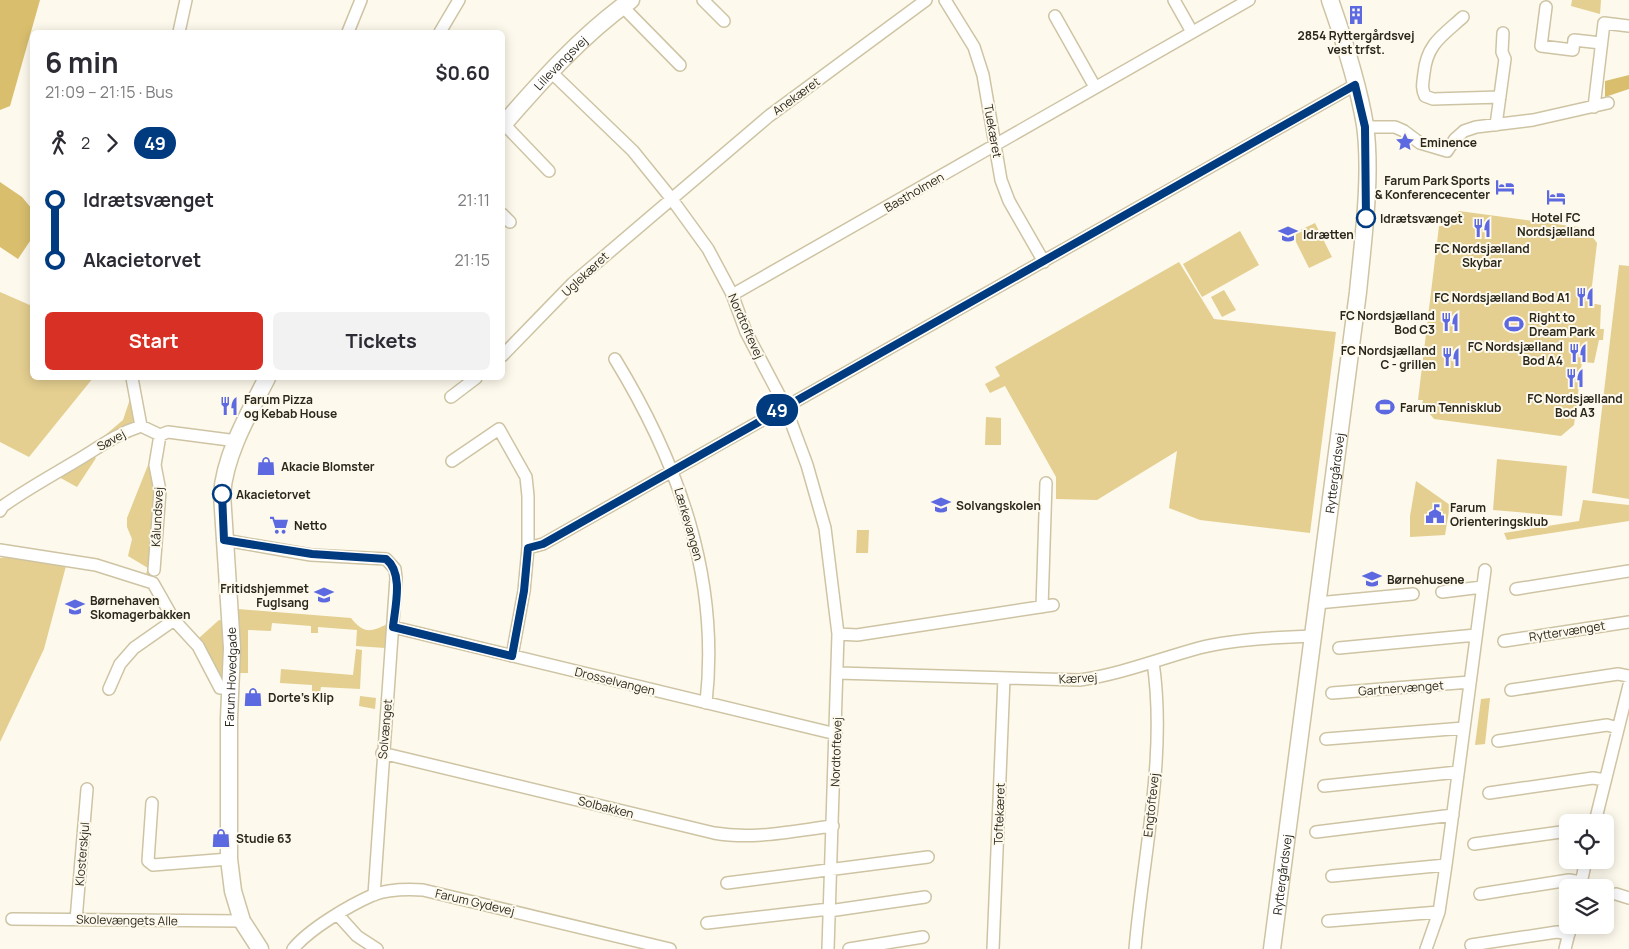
<!DOCTYPE html>
<meta charset="utf-8">
<style>
:root{--surface:#fff;--page:#f2f2f3;--text:#2b2b33;--muted:#7c7c81;--accent:#d93025}
body{margin:0;font-family:Manrope,sans-serif;background:var(--page);color:var(--text);height:100vh;display:flex;flex-direction:column;font-size:19px;white-space:nowrap}
*{box-sizing:border-box;margin:0}
p{font-size:16px;color:var(--muted)}
.icon{flex:none;width:28px;height:28px;fill:none;stroke:currentColor;stroke-width:2;stroke-linecap:round;stroke-linejoin:round}
.map{position:relative;flex:1;overflow:hidden}
.side{position:absolute;left:30px;top:30px;width:475px;height:350px;display:flex;flex-direction:column;background:var(--surface);border-radius:8px;box-shadow:0 2px 12px #0003}
.side>*{flex:none}
.badge{padding:0 10px;border-radius:16px;font-size:18px;line-height:32px}
.fabs{position:absolute;left:1559px;top:814px;display:grid;gap:10px}
.fabs a{display:grid;place-items:center;width:55px;height:55px;border-radius:8px;background:var(--surface);box-shadow:0 2px 12px #0003;font-size:25px}
.map>.badge{position:absolute;translate:-50% -50%;box-shadow:0 0 0 2px #fff}
.legs{display:flex;align-items:center;gap:8px;height:55px;padding:0 15px;font-size:16px}
.legs p{margin-inline-start:auto}
.head{display:flex;align-items:center;justify-content:space-between;height:85px;padding:0 15px}
h1{font-size:28px;font-weight:700;line-height:38px}
.primary-button{display:flex;gap:10px;margin-top:auto;padding:10px 15px}
.primary-button a{flex:1;height:58px;border-radius:8px;background:var(--accent);color:#fff;font-size:20px;font-weight:700;line-height:58px;text-align:center}
.primary-button a+a{background:var(--page);color:var(--text)}
ul{padding:0 15px;list-style:none}
li{display:flex;align-items:center;gap:18px;height:60px;font-size:19px}
li i{display:grid;place-items:center;width:8px;height:100%;margin:0 6px;background:currentColor}
li i::after{content:'';width:12px;height:12px;margin:-6px;border:4px solid;border-radius:50%;background:var(--surface)}
li p{margin-inline-start:auto}
li:first-child i{background:linear-gradient(#0000 50%,currentColor 0)}
li:last-child i{background:linear-gradient(currentColor 50%,#0000 0)}
.map>svg:first-child{display:block}
.green{fill:#e4cf90}
.forest{fill:#d9be6e}
.lines{fill:none;stroke-linecap:round;stroke-linejoin:round}
.street-casing{stroke:#cec4a4;stroke-width:14}
.secondary-casing{stroke:#cec4a4;stroke-width:19}
.street{stroke:#fff;stroke-width:11}
.secondary{stroke:#fff;stroke-width:16}
.line-1-casing{stroke:#fff;stroke-width:11}
.line-1{stroke:#003b80;stroke-width:8}
.stop-1-dot{fill:#fff;stroke:#003b80;stroke-width:2.5}
.labels{text-anchor:middle;dominant-baseline:central;stroke-width:4;stroke-linejoin:round;paint-order:stroke}
.poi-label{font-size:12px;font-weight:bold;fill:#2b271b;stroke:#fdf9ec;text-anchor:start}
.street-label{font-size:12px;fill:#2b271b;stroke:#fdf9ec}
.stop-label{font-size:12px;font-weight:bold;fill:#2b271b;stroke:#fdf9ec;text-anchor:start}
</style>
<div class="map">
<svg width="1629" height="949" viewBox="0 0 1629 949">
<rect width="100%" height="100%" fill="#fdf9ec"/>
<path class="green" d="M1572,0H1601L1600,14L1571,6Z
M1459,211L1586,228L1597,243L1590,303L1601,305L1600,329H1604L1603,340H1599L1594,363L1582,362L1574,425L1561,436L1434,419L1422,404L1423,400H1418L1439,226H1445L1446,222Z
M1315,223L1332,257L1309,268L1292,234Z
M1240,231L1259,265L1202,297L1183,264Z
M1179,262L1214,319L1336,332L1310,533L1200,520L1169,508L1177,451L1097,500L1056,499V477L1005,386L990,393L985,384L1000,376L995,367Z
M1619,265L1629,266V499L1592,493Z
M1224,290L1236,310L1222,317L1211,297Z
M0,292L32,306V378H93L29,457L0,442Z
M132,393L136,422L97,442L123,420Z
M986,417L1001,418V445H985Z
M93,456L96,458L77,487L57,476Z
M1497,459L1567,466L1562,516L1493,510Z
M148,465L156,486L151,577L146,574L148,568L128,556L132,539L127,527V518Z
M1416,481L1450,505L1445,535L1410,537V516Z
M1583,500L1629,505V521L1507,540L1504,533L1579,521Z
M857,530H869L868,553H856Z
M8,557L66,566L44,649L0,742V558Z
M238,609L351,618C363,633 370,633 387,624L385,648L356,646L357,630L318,627V633H311V626L272,623L271,631L248,630V673H239Z
M219,620L226,621L227,668L222,676L219,677L199,638Z
M356,649L362,650L360,689L321,687L320,693H312V685L280,683L281,669L353,675Z
M360,696L376,698L375,709L359,706Z
M1490,698L1485,744L1475,745L1481,699Z"/>
<path class="forest" d="M0,0H40L10,106L0,110Z
M1629,75V89L1605,97V81Z
M0,182L22,197L32,209V238L18,259L0,247Z"/>
<g class="lines">
<g class="street-casing">
<path id="street" d="M703,0L724,21
M945,0L974,47L983,75L1001,180L1009,201L1044,262
M1174,0L1192,32
M622,6L680,65
M1546,7L1541,46L1573,50L1574,40L1601,43
M1055,16L1095,87
M1463,17C1442,36 1427,44 1424,73C1423,82 1421,88 1425,96L1433,99L1500,97
M179,32L186,0
M348,32L361,0
M440,32L459,0
M550,71L633,151L671,198L708,249L732,294L746,332L785,406L807,465L825,528L838,634L828,949
M1594,107L1604,23L1629,26
M504,124L549,171
M1496,125L1505,59L1502,52L1503,33
M1365,127H1395L1404,131L1420,143L1447,151L1455,139L1464,131L1476,127L1533,120L1608,103
M502,214L510,222
M732,295L1249,0
M502,356L573,283L769,116L926,0
M615,359C679,464 720,578 706,703
M132,378L141,426
M451,397L476,378
M452,461L499,429L526,477L528,496V548L524,591L512,656
M0,511L3,506C27,489 51,476 76,461C98,448 116,434 141,426L160,435L168,432L237,441
M224,540L311,555L386,559L395,569L396,578L374,895
M528,548L543,544L1355,85
M0,550L96,565L153,583L174,620L198,646L220,688H230
M154,570L160,491L155,465L160,435
M1516,589L1629,571
M1442,592L1482,587
M1317,603L1413,594
M1042,607L1046,483
M393,627L836,734
M838,634L857,635L1053,605
M1504,641L1629,622
M1339,648L1476,635
M838,673L1080,680C1121,674 1159,659 1199,648C1229,640 1281,637 1313,636
M109,689L120,664L134,648L174,620
M1511,690L1618,674L1629,676
M1332,693L1470,682
M1326,739L1464,728
M1498,741L1607,725L1618,728
M382,753L714,833C754,840 793,831 833,826
M1324,786L1458,772
M1489,793L1593,778L1605,780
M152,803L148,861L153,865L229,859
M1595,822L1629,685
M1316,832L1453,815
M1474,844L1568,831
M1332,876L1446,865
M727,883L928,857
M1580,888L1586,860
M1480,894L1569,880L1581,882
M1616,894L1629,898
M829,911L925,897
M338,915L357,936L377,949
M12,919L242,921
M76,920L87,789
M1328,921L1439,912
M707,923L829,909
M1471,945L1557,932L1569,934
M293,949C309,929 350,905 373,895C389,889 407,889 423,890L670,949
M849,949L923,937
M993,949L1004,678
M1135,949C1143,855 1167,756 1153,662
M1426,949L1439,912L1446,865L1485,570
M1565,949L1571,925"/>
</g>
<g class="secondary-casing">
<g id="secondary">
<path id="s1" d="M502,126C542,80 582,35 631,0"/>
<path id="s2" d="M260,949L242,921L233,891L229,859V718L232,648L222,494C225,454 249,413 267,378"/>
<path id="s3" d="M1272,949L1358,292C1363,240 1372,176 1365,125C1358,83 1344,40 1330,0"/>
</g>
</g>
<use href="#street" class="street"/>
<use href="#secondary" class="secondary"/>
</g>
<g class="lines">
<g class="line-1-casing">
<path id="line-1" d="M222,494L224,540L312,554L386,559C404,573 395,607 393,627L512,656L524,591L528,548L543,544L1355,85L1365,127L1366,218"/>
</g>
<use href="#line-1" class="line-1"/>
</g>
<defs>
<g id="building-bare" transform="scale(1.5)"><path d="M-4-6H4V6H1V3H-1V6H-4ZM-2.5-4.3h1.7v1.8h-1.7ZM.8-4.3h1.7v1.8H.8ZM-2.5-1h1.7V.8h-1.7ZM.8-1h1.7V.8H.8Z" fill="#5d69e1" stroke="#fdf9ec" stroke-width="2.5" paint-order="stroke"/></g>
<g id="sight-bare" transform="scale(1.5)"><path d="M0-6L1.8-2.2L6-1.7L2.9 1.2L3.7 5.4L0 3.3L-3.7 5.4L-2.9 1.2L-6-1.7L-1.8-2.2Z" fill="#5d69e1" stroke="#fdf9ec" stroke-width="2.5" paint-order="stroke"/></g>
<g id="hotel-bare" transform="scale(1.5)"><path d="M-6-4.5h1.5V1H6V5H4.5V3h-9V5H-6ZM-4 0a1.8 1.8 0 1 1 3.6 0ZM.5 0V-2.5h3Q6-2.5 6 0Z" fill="#5d69e1" stroke="#fdf9ec" stroke-width="2.5" paint-order="stroke"/></g>
<g id="restaurant-bare" transform="scale(1.5)"><path d="M-5-6h1v4h1v-4h1v4h1v-4h1v5L-1.5 .5V6h-2V.5L-5-1ZM5-6V6H3V1.5H1.5Q1.5-4 5-6Z" fill="#5d69e1" stroke="#fdf9ec" stroke-width="2.5" paint-order="stroke"/></g>
<g id="school-bare" transform="scale(1.5)"><path d="M0-5L7-2L0 1L-7-2ZM-4 1L0 2.5L4 1V4Q0 6-4 4Z" fill="#5d69e1" stroke="#fdf9ec" stroke-width="2.5" paint-order="stroke"/></g>
<g id="stadium-bare" transform="scale(1.5)"><path d="M0-5a6.5 5 0 1 0 0 10a6.5 5 0 1 0 0-10ZM-3.5-1.8h7v3.6h-7Z" fill="#5d69e1" stroke="#fdf9ec" stroke-width="2.5" paint-order="stroke"/></g>
<g id="shop-bare" transform="scale(1.5)"><path d="M-5-2.5h2.3a2.7 3.5 0 0 1 5.4 0H5L5.5 6h-11ZM-1.5-2.5h3a1.5 2.3 0 0 0-3 0Z" fill="#5d69e1" stroke="#fdf9ec" stroke-width="2.5" paint-order="stroke"/></g>
<g id="civic-bare" transform="scale(1.5)"><path d="M-.6-6.5H3V-4.5H.6V-3L4-1V1h2V6H-6V1h2V-1L-.6-3ZM-1.2 2.5V6h2.4V2.5Z" fill="#5d69e1" stroke="#fdf9ec" stroke-width="2.5" paint-order="stroke"/></g>
<g id="supermarket-bare" transform="scale(1.5)"><path d="M-6-5.5h2.5l.6 2H6L4.5 2H-2.5L-4.4-4H-6ZM-1.5 3.2a1.3 1.3 0 1 0 .1 0ZM3 3.2a1.3 1.3 0 1 0 .1 0Z" fill="#5d69e1" stroke="#fdf9ec" stroke-width="2.5" paint-order="stroke"/></g>
</defs>
<g fill-rule="evenodd">
<use href="#building-bare" x="1356" y="15"/>
<use href="#sight-bare" x="1405" y="142"/>
<use href="#hotel-bare" x="1505" y="187"/>
<use href="#hotel-bare" x="1556" y="197"/>
<use href="#restaurant-bare" x="1482" y="228"/>
<use href="#school-bare" x="1288" y="234"/>
<use href="#restaurant-bare" x="1585" y="297"/>
<use href="#restaurant-bare" x="1450" y="322"/>
<use href="#stadium-bare" x="1514" y="324"/>
<use href="#restaurant-bare" x="1578" y="353"/>
<use href="#restaurant-bare" x="1451" y="357"/>
<use href="#restaurant-bare" x="1575" y="378"/>
<use href="#restaurant-bare" x="229" y="406"/>
<use href="#stadium-bare" x="1385" y="407"/>
<use href="#shop-bare" x="266" y="466"/>
<use href="#school-bare" x="941" y="505"/>
<use href="#civic-bare" x="1435" y="514"/>
<use href="#supermarket-bare" x="279" y="525"/>
<use href="#school-bare" x="1372" y="579"/>
<use href="#school-bare" x="324" y="595"/>
<use href="#school-bare" x="75" y="607"/>
<use href="#shop-bare" x="253" y="697"/>
<use href="#shop-bare" x="221" y="838"/>
</g>
<g class="stop-1-dot">
<circle cx="1366" cy="218" r="9"/>
<circle cx="222" cy="494" r="9"/>
</g>
<g class="labels">
<g class="poi-label">
<text x="1356" y="35" text-anchor="middle">2854 Ryttergårdsvej<tspan x="1356" dy="14">vest trfst.</tspan></text>
<text x="1420" y="142">Eminence</text>
<text x="1490" y="180" text-anchor="end">Farum Park Sports<tspan x="1490" dy="14">&amp; Konferencecenter</tspan></text>
<text x="1556" y="217" text-anchor="middle">Hotel FC<tspan x="1556" dy="14">Nordsjælland</tspan></text>
<text x="1303" y="234">Idrætten</text>
<text x="1482" y="248" text-anchor="middle">FC Nordsjælland<tspan x="1482" dy="14">Skybar</tspan></text>
<text x="1570" y="297" text-anchor="end">FC Nordsjælland Bod A1</text>
<text x="1435" y="315" text-anchor="end">FC Nordsjælland<tspan x="1435" dy="14">Bod C3</tspan></text>
<text x="1529" y="317">Right to<tspan x="1529" dy="14">Dream Park</tspan></text>
<text x="1563" y="346" text-anchor="end">FC Nordsjælland<tspan x="1563" dy="14">Bod A4</tspan></text>
<text x="1436" y="350" text-anchor="end">FC Nordsjælland<tspan x="1436" dy="14">C - grillen</tspan></text>
<text x="1575" y="398" text-anchor="middle">FC Nordsjælland<tspan x="1575" dy="14">Bod A3</tspan></text>
<text x="244" y="399">Farum Pizza<tspan x="244" dy="14">og Kebab House</tspan></text>
<text x="1400" y="407">Farum Tennisklub</text>
<text x="281" y="466">Akacie Blomster</text>
<text x="956" y="505">Solvangskolen</text>
<text x="1450" y="507">Farum<tspan x="1450" dy="14">Orienteringsklub</tspan></text>
<text x="294" y="525">Netto</text>
<text x="1387" y="579">Børnehusene</text>
<text x="309" y="588" text-anchor="end">Fritidshjemmet<tspan x="309" dy="14">Fuglsang</tspan></text>
<text x="90" y="600">Børnehaven<tspan x="90" dy="14">Skomagerbakken</tspan></text>
<text x="268" y="697">Dorte's Klip</text>
<text x="236" y="838">Studie 63</text>
</g>
<g class="street-label">
<text stroke="none"><textPath href="#s1" startOffset="86">Lillevangsvej</textPath></text>
<text transform="translate(796 96) rotate(-36)">Anekæret</text>
<text transform="translate(993 131) rotate(80)">Tuekæret</text>
<text transform="translate(914 192) rotate(-30)">Bastholmen</text>
<text transform="translate(585 274) rotate(-43)">Uglekæret</text>
<text transform="translate(746 326) rotate(66)">Nordtoftevej</text>
<text transform="translate(111 440) rotate(-29)">Søvej</text>
<text stroke="none"><textPath href="#s3" startOffset="480">Ryttergårdsvej</textPath></text>
<text transform="translate(157 517) rotate(-87)">Kålundsvej</text>
<text transform="translate(689 524) rotate(74)">Lærkevangen</text>
<text transform="translate(1567 631) rotate(-9)">Ryttervænget</text>
<text stroke="none"><textPath href="#s2" startOffset="279">Farum Hovedgade</textPath></text>
<text transform="translate(1078 678) rotate(-3)">Kærvej</text>
<text transform="translate(615 681) rotate(14)">Drosselvangen</text>
<text transform="translate(1401 688) rotate(-4)">Gartnervænget</text>
<text transform="translate(385 729) rotate(-85)">Solvænget</text>
<text transform="translate(836 752) rotate(-88)">Nordtoftevej</text>
<text transform="translate(1151 805) rotate(-84)">Engtoftevej</text>
<text transform="translate(606 807) rotate(14)">Solbakken</text>
<text transform="translate(999 814) rotate(-88)">Toftekæret</text>
<text transform="translate(82 854) rotate(-85)">Klosterskjul</text>
<text stroke="none"><textPath href="#s3" startOffset="75">Ryttergårdsvej</textPath></text>
<text transform="translate(475 902) rotate(13)">Farum Gydevej</text>
<text transform="translate(127 920) rotate(1)">Skolevængets Alle</text>
</g>
<g class="stop-label">
<text x="1380" y="218">Idrætsvænget</text>
<text x="236" y="494">Akacietorvet</text>
</g>
</g>
</svg>
<div class="fabs">
<a><svg class="icon" aria-label="locate" viewBox="0 0 24 24"><circle cx="12" cy="12" r="6"/><path d="M12 2v4M12 18v4M2 12h4M18 12h4"/></svg></a>
<a><svg class="icon" aria-label="layers" viewBox="0 0 24 24"><path d="M12 4l9 5-9 5-9-5zM3 14l9 5 9-5"/></svg></a>
</div>
<b class="badge" style="left:777px;top:410px;background:#003b80;color:#fff">49</b>
<section class="side">
<div class="head"><div><h1>6 min</h1><p>21:09 – 21:15 · Bus</p></div><b>$0.60</b></div>
<div class="legs"><svg class="icon" aria-label="walk" viewBox="0 0 24 24"><circle cx="13" cy="4" r="2"/><path d="M13 8l-2 6 4 7M11 14l-3 7M7 12l3-4h3l4 4"/></svg>2<svg class="icon" aria-label="forward" viewBox="0 0 24 24"><path d="M9 5l7 7-7 7"/></svg><b class="badge" style="background:#003b80;color:#fff">49</b></div>
<ul>
<li><i style="color:#003b80"></i><b>Idrætsvænget</b><p>21:11</p></li>
<li><i style="color:#003b80"></i><b>Akacietorvet</b><p>21:15</p></li>
</ul>
<div class="primary-button"><a>Start</a><a>Tickets</a></div>
</section>
</div>
